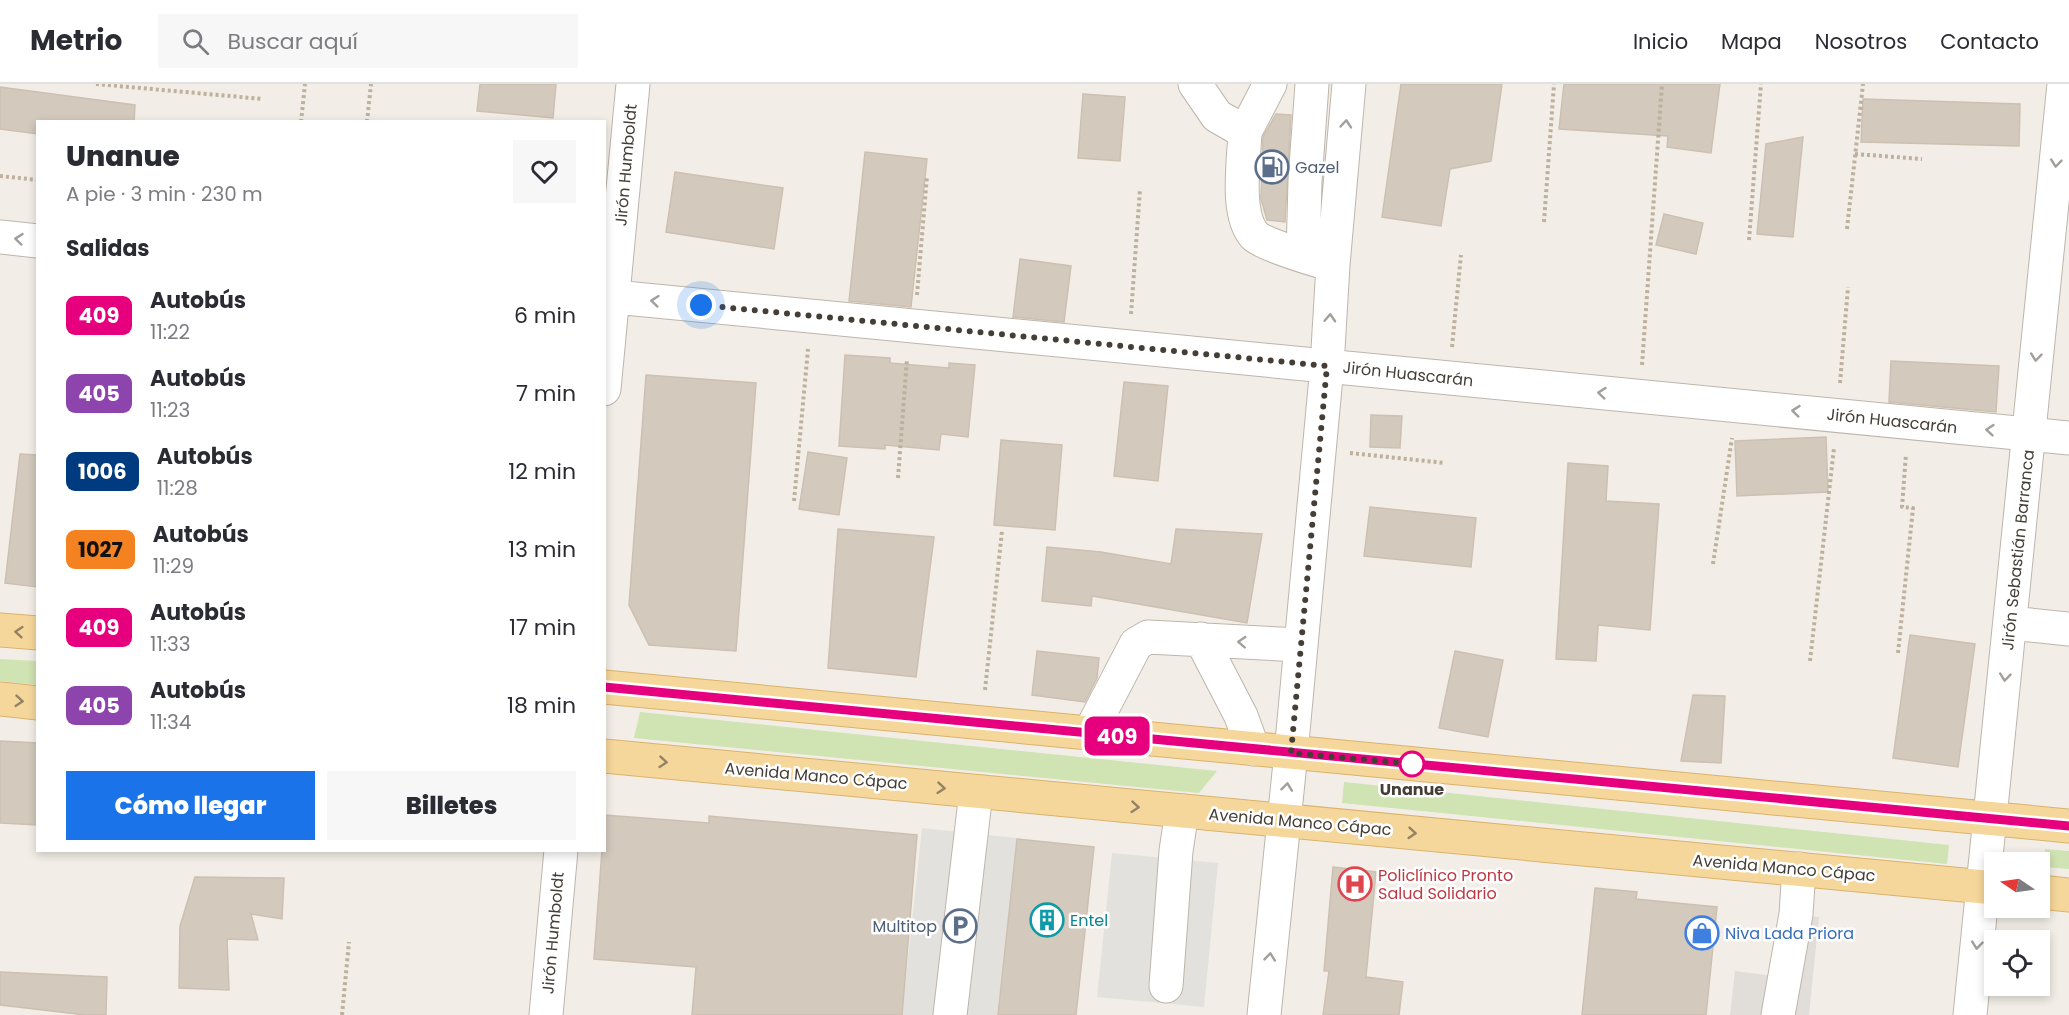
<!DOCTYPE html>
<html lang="es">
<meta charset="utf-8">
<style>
:root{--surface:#fff;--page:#f7f7f7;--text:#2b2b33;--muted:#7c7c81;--line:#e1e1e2;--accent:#1a73e8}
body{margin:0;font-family:Poppins,sans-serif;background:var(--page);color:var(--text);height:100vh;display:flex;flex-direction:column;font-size:22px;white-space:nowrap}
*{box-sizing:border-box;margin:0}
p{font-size:20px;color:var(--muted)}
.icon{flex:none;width:33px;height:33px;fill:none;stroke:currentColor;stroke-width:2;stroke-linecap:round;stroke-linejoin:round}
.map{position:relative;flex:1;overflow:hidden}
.details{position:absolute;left:36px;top:36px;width:570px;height:732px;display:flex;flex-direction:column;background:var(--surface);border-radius:0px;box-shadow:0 3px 9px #0003}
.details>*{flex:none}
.badge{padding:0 12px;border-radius:9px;font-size:21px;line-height:39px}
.needle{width:39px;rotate:283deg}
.buttons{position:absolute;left:1984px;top:768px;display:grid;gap:12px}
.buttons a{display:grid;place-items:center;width:66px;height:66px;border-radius:0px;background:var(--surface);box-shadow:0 3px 9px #0003;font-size:30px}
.you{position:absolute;width:30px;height:30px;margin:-15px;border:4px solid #fff;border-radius:50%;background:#1a73e8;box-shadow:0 0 0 9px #1a73e833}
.map>.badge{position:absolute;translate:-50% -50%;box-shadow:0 0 0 3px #fff}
h2{padding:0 30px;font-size:22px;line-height:54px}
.round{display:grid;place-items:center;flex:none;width:63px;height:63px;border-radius:0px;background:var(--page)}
.summary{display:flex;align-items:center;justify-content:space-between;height:102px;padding:0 30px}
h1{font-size:28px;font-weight:800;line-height:45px}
.cta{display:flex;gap:12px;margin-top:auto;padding:12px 30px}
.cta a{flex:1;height:69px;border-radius:0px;background:var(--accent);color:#fff;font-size:24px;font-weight:800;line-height:69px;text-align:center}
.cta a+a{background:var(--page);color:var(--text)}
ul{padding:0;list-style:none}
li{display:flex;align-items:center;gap:18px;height:78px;padding:0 30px}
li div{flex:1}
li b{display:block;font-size:22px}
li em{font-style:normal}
li .badge{min-width:66px;font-weight:700;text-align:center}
header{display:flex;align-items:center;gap:36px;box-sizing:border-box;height:84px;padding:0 30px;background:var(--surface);border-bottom:2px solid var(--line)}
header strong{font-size:28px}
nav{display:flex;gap:33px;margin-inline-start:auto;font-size:21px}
.search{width:420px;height:54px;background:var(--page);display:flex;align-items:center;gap:15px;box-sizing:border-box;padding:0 21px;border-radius:0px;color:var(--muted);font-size:22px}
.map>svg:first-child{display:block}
.industrial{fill:#e1ddd8}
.green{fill:#d0e3b2}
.parking{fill:#e3e1de}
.building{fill:#d3c9bd;stroke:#cdc0b1;stroke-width:1.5}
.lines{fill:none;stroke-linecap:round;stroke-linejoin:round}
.minor-casing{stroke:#bdb5aa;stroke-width:35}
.major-casing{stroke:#dab26c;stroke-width:35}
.path{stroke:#bdb09c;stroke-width:4;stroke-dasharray:3 3;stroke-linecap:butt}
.minor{stroke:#fff;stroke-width:33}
.major{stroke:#f6d79b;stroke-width:33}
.oneway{stroke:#a29e9a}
.oneway2{stroke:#948363}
.line-casing{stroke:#fff;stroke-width:14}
.line{stroke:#e6007e;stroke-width:9}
.walk{stroke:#443e36;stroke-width:6;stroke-dasharray:0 10.8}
.stop-dot{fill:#fff;stroke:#e6007e;stroke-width:3}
.labels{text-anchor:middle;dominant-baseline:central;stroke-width:5;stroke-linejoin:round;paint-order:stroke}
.street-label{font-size:16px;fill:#443e36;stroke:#fff}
.service-label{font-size:16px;fill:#4e5e75;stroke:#fff;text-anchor:start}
.stop-label{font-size:16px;font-weight:bold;fill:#443e36;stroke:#fff}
.health-label{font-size:16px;fill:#be3a42;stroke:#fff;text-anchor:start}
.culture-label{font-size:16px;fill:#0d838f;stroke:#fff;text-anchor:start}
.shop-label{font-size:16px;fill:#366cbe;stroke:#fff;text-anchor:start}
</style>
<header>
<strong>Metrio</strong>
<div class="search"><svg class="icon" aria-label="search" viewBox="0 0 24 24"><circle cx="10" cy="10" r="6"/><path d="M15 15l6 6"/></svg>Buscar aquí</div>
<nav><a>Inicio</a><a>Mapa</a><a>Nosotros</a><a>Contacto</a></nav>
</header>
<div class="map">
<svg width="2069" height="931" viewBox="0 0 2069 931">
<rect width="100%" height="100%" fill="#f2eee7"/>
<path class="industrial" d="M1781,829L1819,833L1809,931H1730L1735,887L1774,892Z"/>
<path class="green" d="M0,575L37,577V601L0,597Z
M640,628L1217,687L1199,709L634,654Z
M1344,698L1949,761L1947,780L1342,719Z
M2045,765L2069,767V785L2044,783Z"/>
<path class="parking" d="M922,744L1017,754L998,931H902Z
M1112,769L1218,779L1204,923L1097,913Z"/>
<path class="building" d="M480,0H556L553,34L477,27Z
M1401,0H1502L1491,77L1450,85L1441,142L1382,133Z
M1564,0H1720L1711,69L1667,63L1668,52L1559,45Z
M0,3L135,21L134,38H38V50L0,45Z
M1083,10L1125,13L1120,77L1078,74Z
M1863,15L2020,20L2019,62L1861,58Z
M1276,30L1291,31L1285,138L1267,136L1261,115L1263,53Z
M1803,53L1793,153L1757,150L1766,60Z
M865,68L927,75L911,223L849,217Z
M675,88L783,104L774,165L666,148Z
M1664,130L1703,139L1696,170L1656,161Z
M1020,175L1071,182L1064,238L1013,233Z
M845,271L890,274V279L949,284V279L975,281L968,353L941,350L939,366L885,361V365L839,362Z
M1891,277L1999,282L1996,328L1889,318Z
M646,291L756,299L736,567L649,561L629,521Z
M1124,298L1168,302L1158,397L1114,392Z
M1371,331L1402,332L1400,364L1370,363Z
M1826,353L1828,408L1737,412L1735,357Z
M1001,356L1062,361L1055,446L994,441Z
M808,368L847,374L839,431L799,425Z
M20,370L38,371V503L5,499Z
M1568,379L1608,382L1606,417L1659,420L1650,546L1598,541L1596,577L1556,575Z
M1370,423L1476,434L1471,483L1364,472Z
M838,445L934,453L916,593L828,584Z
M1176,445L1262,450L1247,539L1092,512L1091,522L1042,517L1047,463L1101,468L1171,480Z
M1910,551L1975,560L1958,683L1893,674Z
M1037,567L1099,574L1097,594L1085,618L1032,611Z
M1455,567L1503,576L1488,653L1439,644Z
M1693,611L1725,612L1721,679L1681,677Z
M0,657L38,659V741L0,739Z
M604,731L709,739V732L917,751L902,931H692L696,883L594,875L602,766H604Z
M1017,755L1094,763L1076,931H998Z
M1333,783L1376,788L1366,893L1403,898L1399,931H1323L1329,887H1324Z
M195,793L284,794L282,835L251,830L258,856L227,855L229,906L179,904L180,842Z
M1595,804L1637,808L1636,815L1717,823L1706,931H1582Z
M0,888L107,893L106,931H85L0,921Z"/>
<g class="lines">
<g class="minor-casing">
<path id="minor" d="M1195,0L1217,32L1245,48C1244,76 1235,131 1255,152C1262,160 1319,177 1333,181
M1245,48L1270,0
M0,153L38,157
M1303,172L1305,97L1312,0
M604,212L2069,354
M604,305L633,0
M2010,539L2069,545
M1201,555L1241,632L1253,665
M1089,650L1136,560L1148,553L1300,561
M1166,902L1176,767L1182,727
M546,931L561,766
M950,931L976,708
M1264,931L1291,669L1327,282L1333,181L1349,0
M1778,931L1796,830L1799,785
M1970,931L2064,0"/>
</g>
<g class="major-casing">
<path id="major" d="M0,546L38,549
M604,603L2069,742
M0,615L38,619
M604,672L1995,804
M2040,808L2069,811"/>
</g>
<path class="path" d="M96,0L263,15
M301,38L305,0
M367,38L371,0
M1855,70L1922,75
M0,92L38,96
M1544,138L1554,0
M1847,145L1863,0
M1749,156L1761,0
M917,211L927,92
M1131,230L1140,105
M1452,263L1461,171
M1642,281L1662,0
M1840,299L1848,203
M1350,369L1445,379
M898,394L907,275
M794,417L808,265
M1713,480L1732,354
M1898,569L1913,424L1902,423L1906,370
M1810,577L1834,364
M985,606L1002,447
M342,931L349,858"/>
<use href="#minor" class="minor"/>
<use href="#major" class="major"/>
</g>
<defs><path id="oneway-chevron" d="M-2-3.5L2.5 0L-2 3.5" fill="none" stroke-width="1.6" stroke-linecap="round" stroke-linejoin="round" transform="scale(1.5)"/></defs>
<g class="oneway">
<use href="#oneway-chevron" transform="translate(1346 40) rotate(-85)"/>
<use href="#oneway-chevron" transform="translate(2056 79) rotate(96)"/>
<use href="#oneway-chevron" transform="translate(19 155) rotate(-174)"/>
<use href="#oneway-chevron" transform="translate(655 217) rotate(-174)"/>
<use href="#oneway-chevron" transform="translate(1330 234) rotate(-87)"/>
<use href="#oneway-chevron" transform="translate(2036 273) rotate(96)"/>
<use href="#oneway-chevron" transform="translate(1602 309) rotate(-174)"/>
<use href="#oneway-chevron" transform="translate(1796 327) rotate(-174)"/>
<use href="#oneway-chevron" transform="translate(1990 346) rotate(-175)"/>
<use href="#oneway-chevron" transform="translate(1242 558) rotate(-177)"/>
<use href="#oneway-chevron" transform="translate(2005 593) rotate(96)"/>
<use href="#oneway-chevron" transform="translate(1287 703) rotate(-83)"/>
<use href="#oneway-chevron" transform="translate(1977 861) rotate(96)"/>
<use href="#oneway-chevron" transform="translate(1270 873) rotate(-84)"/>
</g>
<g class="oneway2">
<use href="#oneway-chevron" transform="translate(19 548) rotate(-175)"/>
<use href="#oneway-chevron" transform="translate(19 617) rotate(5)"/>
<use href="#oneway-chevron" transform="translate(663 678) rotate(5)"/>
<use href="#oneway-chevron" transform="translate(941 704) rotate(5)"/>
<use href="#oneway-chevron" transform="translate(1135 723) rotate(5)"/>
<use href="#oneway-chevron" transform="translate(1412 749) rotate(5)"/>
</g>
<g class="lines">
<g class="line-casing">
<path id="line" d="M604,603L2069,742"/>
</g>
<use href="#line" class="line"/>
<path class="walk" d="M701,221L1327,282L1291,669L1412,680"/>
</g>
<defs>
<g id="fuel-ring" transform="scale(1.725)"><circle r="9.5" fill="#fff" stroke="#5c6f8a" stroke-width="1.5"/><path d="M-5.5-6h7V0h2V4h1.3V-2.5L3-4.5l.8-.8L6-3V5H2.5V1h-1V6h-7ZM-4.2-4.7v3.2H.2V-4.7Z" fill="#5c6f8a"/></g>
<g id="hospital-ring" transform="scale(1.725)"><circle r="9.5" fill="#fff" stroke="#e0444e" stroke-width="1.5"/><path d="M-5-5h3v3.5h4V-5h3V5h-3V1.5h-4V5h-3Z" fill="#e0444e"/></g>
<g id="building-ring" transform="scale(1.725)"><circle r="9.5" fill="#fff" stroke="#0f9aa8" stroke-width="1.5"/><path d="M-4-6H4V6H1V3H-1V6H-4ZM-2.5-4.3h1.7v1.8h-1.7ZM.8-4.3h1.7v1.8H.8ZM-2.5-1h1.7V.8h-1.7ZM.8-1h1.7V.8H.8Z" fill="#0f9aa8"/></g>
<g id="parking-ring" transform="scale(1.725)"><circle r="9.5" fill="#fff" stroke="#5c6f8a" stroke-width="1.5"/><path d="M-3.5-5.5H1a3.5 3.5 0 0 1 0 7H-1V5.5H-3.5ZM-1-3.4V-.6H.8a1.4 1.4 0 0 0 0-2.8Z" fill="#5c6f8a"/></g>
<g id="shop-ring" transform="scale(1.725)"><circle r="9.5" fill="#fff" stroke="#3f7fe0" stroke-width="1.5"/><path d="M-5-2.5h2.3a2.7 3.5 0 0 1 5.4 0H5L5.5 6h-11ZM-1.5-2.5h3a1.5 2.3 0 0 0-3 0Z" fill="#3f7fe0"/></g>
</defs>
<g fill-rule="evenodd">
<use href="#fuel-ring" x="1272" y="83"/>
<use href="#hospital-ring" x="1355" y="800"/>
<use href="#building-ring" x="1047" y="836"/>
<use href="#parking-ring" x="960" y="842"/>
<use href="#shop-ring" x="1702" y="849"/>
</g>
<circle class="stop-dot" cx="1412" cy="680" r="12"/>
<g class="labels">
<g class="street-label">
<text transform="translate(626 81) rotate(-85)">Jirón Humboldt</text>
<text transform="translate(1408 290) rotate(6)">Jirón Huascarán</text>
<text transform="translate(1892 337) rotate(6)">Jirón Huascarán</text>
<text transform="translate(2018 466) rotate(-84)">Jirón Sebastián Barranca</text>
<text transform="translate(816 692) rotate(5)">Avenida Manco Cápac</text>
<text transform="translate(1300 738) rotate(5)">Avenida Manco Cápac</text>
<text transform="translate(1784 784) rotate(5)">Avenida Manco Cápac</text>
<text transform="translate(553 849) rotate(-85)">Jirón Humboldt</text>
</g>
<g class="service-label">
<text x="1295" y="83">Gazel</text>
<text x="937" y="842" text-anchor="end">Multitop</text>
</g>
<g class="stop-label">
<text x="1412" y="705">Unanue</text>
</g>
<g class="health-label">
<text x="1378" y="791">Policlínico Pronto<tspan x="1378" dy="18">Salud Solidario</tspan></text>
</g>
<g class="culture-label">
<text x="1070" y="836">Entel</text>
</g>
<g class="shop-label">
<text x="1725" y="849">Niva Lada Priora</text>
</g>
</g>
</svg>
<div class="buttons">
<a><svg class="needle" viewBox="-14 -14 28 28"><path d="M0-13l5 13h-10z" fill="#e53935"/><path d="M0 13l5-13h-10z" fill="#7c7c81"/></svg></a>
<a><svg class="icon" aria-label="locate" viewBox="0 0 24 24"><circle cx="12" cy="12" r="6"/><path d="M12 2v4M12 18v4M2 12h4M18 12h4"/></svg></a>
</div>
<div class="you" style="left:701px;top:221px"></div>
<b class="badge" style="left:1117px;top:652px;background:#e6007e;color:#fff">409</b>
<section class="details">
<div class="summary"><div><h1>Unanue</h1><p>A pie · 3 min · 230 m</p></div><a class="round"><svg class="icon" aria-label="heart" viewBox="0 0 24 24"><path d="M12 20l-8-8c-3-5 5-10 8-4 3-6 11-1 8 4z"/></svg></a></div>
<h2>Salidas</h2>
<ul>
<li><span class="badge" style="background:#e6007e;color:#fff">409</span><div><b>Autobús</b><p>11:22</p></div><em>6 min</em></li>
<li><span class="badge" style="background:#8e44ad;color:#fff">405</span><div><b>Autobús</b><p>11:23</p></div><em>7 min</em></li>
<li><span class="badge" style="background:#003b80;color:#fff">1006</span><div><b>Autobús</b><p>11:28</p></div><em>12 min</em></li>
<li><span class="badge" style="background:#f58220;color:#111">1027</span><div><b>Autobús</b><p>11:29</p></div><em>13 min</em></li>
<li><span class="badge" style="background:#e6007e;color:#fff">409</span><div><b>Autobús</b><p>11:33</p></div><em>17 min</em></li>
<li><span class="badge" style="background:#8e44ad;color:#fff">405</span><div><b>Autobús</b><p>11:34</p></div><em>18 min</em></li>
</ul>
<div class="cta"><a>Cómo llegar</a><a>Billetes</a></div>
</section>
</div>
